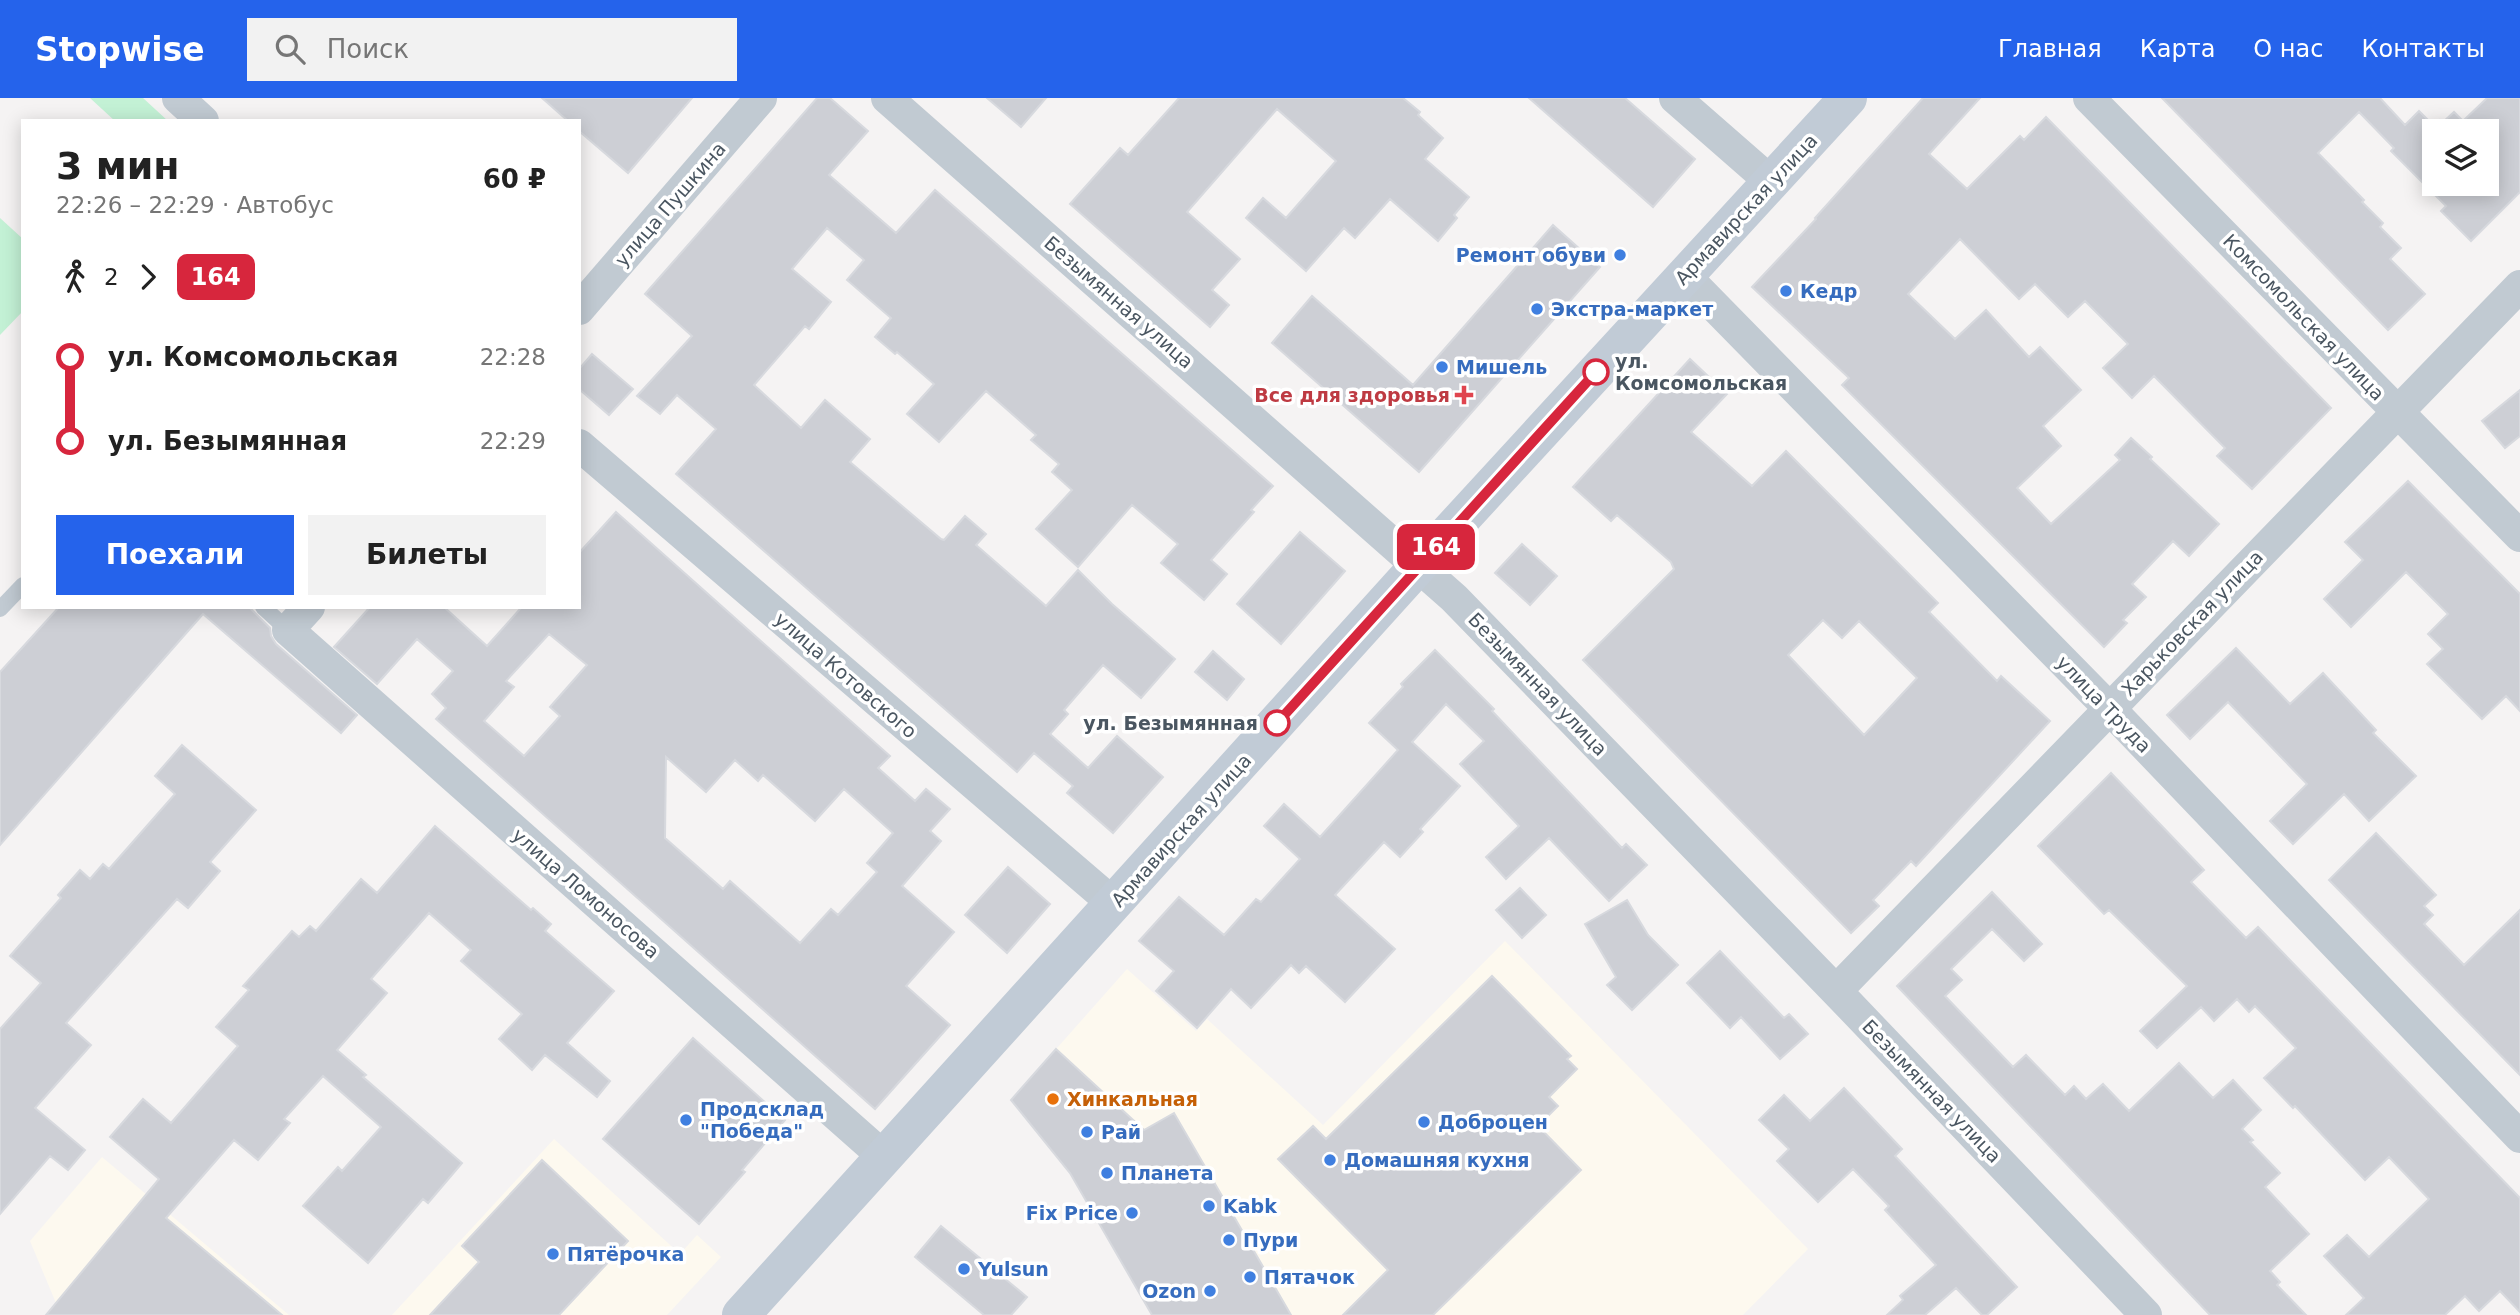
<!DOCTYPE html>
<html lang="ru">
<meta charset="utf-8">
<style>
:root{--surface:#fff;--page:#f2f2f2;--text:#222;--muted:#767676;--accent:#2563eb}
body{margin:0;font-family:"DejaVu Sans",sans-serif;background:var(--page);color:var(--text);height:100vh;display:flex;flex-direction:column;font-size:26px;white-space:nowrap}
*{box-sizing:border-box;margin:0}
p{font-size:23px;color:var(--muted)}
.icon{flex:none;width:38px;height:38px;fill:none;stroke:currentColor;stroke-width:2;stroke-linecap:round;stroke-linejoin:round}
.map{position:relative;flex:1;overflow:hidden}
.panel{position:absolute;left:21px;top:21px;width:560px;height:490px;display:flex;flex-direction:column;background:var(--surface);border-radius:0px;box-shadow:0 4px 18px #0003}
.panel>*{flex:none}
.badge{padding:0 14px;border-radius:10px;font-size:24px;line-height:46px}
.tools{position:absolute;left:2422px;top:21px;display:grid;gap:14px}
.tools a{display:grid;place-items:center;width:77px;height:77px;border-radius:0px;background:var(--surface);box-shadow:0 4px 18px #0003;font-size:35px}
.map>.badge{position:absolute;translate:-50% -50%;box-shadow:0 0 0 4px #fff}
.legs{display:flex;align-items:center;gap:10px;height:77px;padding:0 35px;font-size:23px}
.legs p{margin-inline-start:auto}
.headline{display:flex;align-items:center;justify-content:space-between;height:119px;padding:0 35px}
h1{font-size:38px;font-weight:800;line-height:52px}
.primary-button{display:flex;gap:14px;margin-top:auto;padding:14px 35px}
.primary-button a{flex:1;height:80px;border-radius:0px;background:var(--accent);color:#fff;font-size:28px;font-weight:800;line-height:80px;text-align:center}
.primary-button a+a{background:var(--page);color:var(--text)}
ul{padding:0 35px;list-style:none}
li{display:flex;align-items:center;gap:24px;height:84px;font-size:26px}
li i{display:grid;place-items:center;width:10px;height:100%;margin:0 9px;background:currentColor}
li i::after{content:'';width:18px;height:18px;margin:-9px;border:5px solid;border-radius:50%;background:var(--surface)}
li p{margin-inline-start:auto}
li:first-child i{background:linear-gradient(#0000 50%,currentColor 0)}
li:last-child i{background:linear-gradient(currentColor 50%,#0000 0)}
header{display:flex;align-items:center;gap:42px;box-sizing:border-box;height:98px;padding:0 35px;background:var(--accent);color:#fff}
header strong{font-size:33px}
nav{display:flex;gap:38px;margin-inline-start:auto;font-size:24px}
.search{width:490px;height:63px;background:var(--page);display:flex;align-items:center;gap:18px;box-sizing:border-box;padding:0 24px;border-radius:0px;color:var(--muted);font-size:26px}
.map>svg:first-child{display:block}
.commercial{fill:#fdf9ef}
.green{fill:#c3f1d5}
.building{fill:#cdcfd5;stroke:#d7d9de;stroke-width:2;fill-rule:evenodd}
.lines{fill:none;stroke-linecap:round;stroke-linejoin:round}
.lane{stroke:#c1cad2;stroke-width:16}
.street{stroke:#c1cad2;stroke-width:32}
.secondary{stroke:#c1cbd6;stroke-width:38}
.line-1-casing{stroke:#fff;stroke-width:16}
.line-1{stroke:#d7263d;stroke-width:10}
.shop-dot{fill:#3f7fe0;stroke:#fff;stroke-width:2.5}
.stop-1-dot{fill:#fff;stroke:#d7263d;stroke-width:3.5}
.health-dot{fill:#e0444e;stroke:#fff;stroke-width:2.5}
.food-dot{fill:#e8710a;stroke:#fff;stroke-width:2.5}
.labels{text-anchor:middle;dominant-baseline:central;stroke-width:7;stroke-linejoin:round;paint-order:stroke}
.street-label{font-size:19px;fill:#4a5661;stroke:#fff}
.shop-label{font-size:19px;font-weight:bold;fill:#366cbe;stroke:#fff;text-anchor:start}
.stop-label{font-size:19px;font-weight:bold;fill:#4a5661;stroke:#fff;text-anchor:start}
.health-label{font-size:19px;font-weight:bold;fill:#be3a42;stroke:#fff;text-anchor:end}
.food-label{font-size:19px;font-weight:bold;fill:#c56008;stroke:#fff;text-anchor:start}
</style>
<header>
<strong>Stopwise</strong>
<div class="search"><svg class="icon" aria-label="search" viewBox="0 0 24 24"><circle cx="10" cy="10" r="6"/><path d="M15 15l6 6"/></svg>Поиск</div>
<nav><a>Главная</a><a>Карта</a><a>О нас</a><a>Контакты</a></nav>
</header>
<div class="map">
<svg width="2520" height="1217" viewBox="0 0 2520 1217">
<rect width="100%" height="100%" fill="#f5f3f3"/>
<path class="commercial" d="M1505,843L1808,1151L1743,1217H1152L1070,1075L1011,1002L1127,871L1196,933L1207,921L1323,1027Z
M554,1041L680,1156L697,1137L721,1159L667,1217H392Z
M102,1059L289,1217H61L30,1143Z"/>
<path class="green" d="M90,0H143L168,23H115Z
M0,120L23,141V213L0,237Z"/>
<path class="building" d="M542,0H692L628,75L579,33V23H568Z
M817,0H830L868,33L829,77L896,135L935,92L1273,388L1251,412L1254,414L1211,462L1227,476L1204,502L1161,465L1178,446L1132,407L1078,469L1036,431L1072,392L1052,374L1059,366L1031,342L1036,337L986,293L939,344L907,316L934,286L897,254L895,256L875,239L891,220L847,182L864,162L827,130L792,171L831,204L809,231L805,228L754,287L801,330L825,302L870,341L850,364L941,441L944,442L965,418L986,436L976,447L1046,508L1078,472L1112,506L1175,561L1141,600L1103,567L1064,612L1068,616L1050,636L1088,670L1117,638L1163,679L1113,735L1067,695L1073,688L1034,655L1017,674L676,376L716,331L677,297L660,316L637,298L692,238L645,196Z
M987,0H1046L1021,29Z
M1179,0H1403L1420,14L1418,17L1443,40L1425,61L1469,99L1454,117L1457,120L1438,143L1390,101L1355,140L1344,130L1306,173L1246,120L1263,100L1286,120L1336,63L1277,11L1187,114L1240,161L1212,192L1229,207L1210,229L1070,106L1120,50L1128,57Z
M1529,0H1625L1695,61L1653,109Z
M1923,0H1980L1929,56L1967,91L2020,38L2024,42L2046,19L2331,310L2252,391L2217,358L2225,350L2154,278L2132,300L2103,270L2128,246L2085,203L2068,219L2035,186L2019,201L1960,141L1908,196L1955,241L1986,212L2029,259L2040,249L2081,292L2043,328L2061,348L2017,390L2051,426L2120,362L2115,357L2131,340L2152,359L2150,361L2219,426L2189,458L2173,443L2132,486L2146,499L2123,522L2127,525L2104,549L1842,287L1849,280L1752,189L1816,121L1815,120Z
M2162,0H2380L2405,27L2419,13L2433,27L2439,22L2442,25L2454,14L2463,23L2487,0H2520V94L2471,143L2441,113L2446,108L2391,53L2394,50L2359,14L2318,55L2364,102L2362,104L2383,125L2380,129L2401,150L2390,161L2425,196L2388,232ZM2434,33H2487V86H2434Z
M1553,127L1600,169L1419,374L1272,245L1312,198L1413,287Z
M592,256L633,291L609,317L579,291V271Z
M1690,261L1727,296L1691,334L1752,388L1786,353L1938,505L1929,514L1997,583L2001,578L2050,623L1916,768L1911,763L1873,802L1879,808L1851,835L1583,562L1674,471L1671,464L1617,417L1611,423L1573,389ZM1823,522L1842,540L1859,523L1917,580L1864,637L1788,557Z
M2520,292V338L2505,350L2482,323Z
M2408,383L2520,496V613L2506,598L2482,621L2427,566L2443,551L2428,536L2448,516L2406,474L2351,529L2324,501L2363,462L2345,444Z
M616,414L890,658L878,670L915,703L926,691L950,711L930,733L941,743L902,788L954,834L906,888L950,927L875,1011L436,621L446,610L432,596L453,573L417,541L377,586L334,549L370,509H444L487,548L520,511L518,509H579V455ZM549,536L587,567L550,609L560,618L524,658L484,623L514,589L506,583ZM666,659L706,694L735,662L758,683L763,677L815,723L844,691L893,735L867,765L877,774L838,817L831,811L800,845L730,783L723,791L665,740Z
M1300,434L1345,473L1281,546L1237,506Z
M1522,446L1557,478L1530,507L1495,475Z
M59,509H249L270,530L271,538L276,546L357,617L341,635L203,516L0,747V574Z
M2236,550L2290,606L2323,575L2376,632L2373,635L2416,678L2369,723L2344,696L2293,746L2270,723L2307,686L2228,604L2190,641L2167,617Z
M1435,552L1494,611L1492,613L1622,750L1626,746L1647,767L1609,803L1549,740L1506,781L1486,759L1519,728L1460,666L1484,643L1446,606L1412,644L1460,688L1420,731L1423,734L1400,759L1384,744L1335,797L1395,851L1345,904L1306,868L1299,875L1291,867L1251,910L1231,891L1197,930L1156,893L1174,873L1139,843L1179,799L1224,837L1256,801L1261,804L1300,761L1264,728L1284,706L1320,739L1398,652L1369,625L1403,589L1401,586Z
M1213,553L1244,581L1227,602L1195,574Z
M182,647L256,712L210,764L220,773L188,810L177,801L66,925L91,947L35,1010L85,1052L68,1072L50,1058L0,1116V931L41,885L10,858L61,800L58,797L80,772L90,781L103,766L109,771L175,696L155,678Z
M2111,675L2204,772L2191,784L2246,840L2258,829L2520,1100V1214L2500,1193L2479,1213L2465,1198L2445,1217H2346L2364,1200L2324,1158L2347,1137L2369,1159L2429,1101L2389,1059L2365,1082L2295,1008L2293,1010L2264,980L2296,950L2255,908L2249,914L2237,901L2214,923L2201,909L2157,950L2140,933L2187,888L2109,812L2104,816L2038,748Z
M435,728L531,812L533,810L551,826L545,833L614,893L567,945L610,983L597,999L545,957L532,972L499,941L522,916L461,863L471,852L429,815L371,881L387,895L337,952L366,977L363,979L462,1065L428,1105L423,1101L368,1165L303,1108L338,1069L342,1073L381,1029L323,978L284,1021L290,1025L258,1062L234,1042L166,1120L282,1217H46L159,1081L110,1039L143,1001L171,1025L238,948L216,929L249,892L243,888L292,833L299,839L310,828L316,833L361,781L377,795Z
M2376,735L2436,797L2424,808L2433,817L2424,826L2464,867L2520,812V977L2329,782Z
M1008,769L1050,806L1007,855L965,817Z
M1520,790L1546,817L1522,840L1496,812Z
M1992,794L2042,846L2024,863L1992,831L1951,871L1962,882L1945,898L2013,969L2026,957L2065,997L2074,988L2086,1001L2103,986L2129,1013L2179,965L2213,1000L2233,982L2261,1012L2242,1031L2253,1042L2250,1044L2280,1075L2265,1089L2309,1136L2270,1173L2280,1184L2277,1187L2306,1217H2210L1897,888Z
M1627,802L1648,837L1678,867L1632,912L1607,887L1616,879L1585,826Z
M1720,853L1784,920L1789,916L1808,936L1780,961L1741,919L1730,930L1687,885Z
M1492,878L1571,958L1567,961L1577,971L1549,999L1558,1008L1538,1028L1581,1072L1433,1217H1343L1388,1172L1278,1061L1313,1028L1326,1041Z
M693,940L785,1022L742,1072L745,1074L699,1126L603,1041Z
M1056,951L1144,1032L1174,1015L1291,1217H1152L1070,1075L1011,1002Z
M1844,990L1902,1051L1895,1058L2017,1189L1987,1217H1982L1956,1190L1925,1217H1887L1903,1202L1900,1198L1936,1167L1885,1112L1889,1108L1853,1071L1818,1104L1777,1063L1789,1051L1759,1022L1784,997L1810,1023Z
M542,1062L628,1143L559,1217H430L479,1164L462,1148Z
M941,1128L1027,1199L1011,1217H984L915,1159Z"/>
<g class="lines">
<path class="lane" d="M263,509L288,532
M0,511L23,487"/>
<path class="street" d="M178,0L203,23
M887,0L1454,500L1836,893L2146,1217
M1675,0L1771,84
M2089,0L2520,438
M1684,177L2110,611L2520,1039
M579,211L761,0
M579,347L1114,806
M309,509L288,532L884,1059
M1836,893L2520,188"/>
<path class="secondary" d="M741,1217L1419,467L1848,0"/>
</g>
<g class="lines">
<g class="line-1-casing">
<path id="line-1" d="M1277,625L1596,274"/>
</g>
<use href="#line-1" class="line-1"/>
</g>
<g class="shop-dot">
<circle cx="1620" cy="157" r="7"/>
<circle cx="1786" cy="193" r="7"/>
<circle cx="1537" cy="211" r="7"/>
<circle cx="1442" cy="269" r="7"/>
<circle cx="686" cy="1022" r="7"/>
<circle cx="1424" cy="1024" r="7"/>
<circle cx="1087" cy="1034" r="7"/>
<circle cx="1330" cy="1062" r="7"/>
<circle cx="1107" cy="1075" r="7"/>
<circle cx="1209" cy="1108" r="7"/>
<circle cx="1132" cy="1115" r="7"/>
<circle cx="1229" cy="1142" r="7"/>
<circle cx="553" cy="1156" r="7"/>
<circle cx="964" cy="1171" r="7"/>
<circle cx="1250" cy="1179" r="7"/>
<circle cx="1210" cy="1193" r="7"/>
</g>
<g class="stop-1-dot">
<circle cx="1596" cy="274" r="12"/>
<circle cx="1277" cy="625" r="12"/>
</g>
<path class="health-dot" d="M1460.5 286.5h7v7h7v7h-7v7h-7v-7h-7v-7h7z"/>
<circle class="food-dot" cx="1053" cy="1001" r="7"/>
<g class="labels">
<g class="street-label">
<text transform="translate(670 106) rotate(-49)">улица Пушкина</text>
<text transform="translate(1746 111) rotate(-47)">Армавирская улица</text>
<text transform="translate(1119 204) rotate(41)">Безымянная улица</text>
<text transform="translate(2304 219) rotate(46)">Комсомольская улица</text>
<text transform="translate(2192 525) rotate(-46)">Харьковская улица</text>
<text transform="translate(846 577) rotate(41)">улица Котовского</text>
<text transform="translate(1538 586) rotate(46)">Безымянная улица</text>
<text transform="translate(2104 606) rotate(46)">улица Труда</text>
<text transform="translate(1181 732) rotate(-48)">Армавирская улица</text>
<text transform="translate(586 795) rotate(41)">улица Ломоносова</text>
<text transform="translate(1932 993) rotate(46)">Безымянная улица</text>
</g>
<g class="shop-label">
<text x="1606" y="157" text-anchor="end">Ремонт обуви</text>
<text x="1800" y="193">Кедр</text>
<text x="1551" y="211">Экстра-маркет</text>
<text x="1456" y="269">Мишель</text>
<text x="700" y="1011">Продсклад<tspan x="700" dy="22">"Победа"</tspan></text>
<text x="1438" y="1024">Доброцен</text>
<text x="1101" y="1034">Рай</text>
<text x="1344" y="1062">Домашняя кухня</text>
<text x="1121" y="1075">Планета</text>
<text x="1223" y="1108">Kabk</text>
<text x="1118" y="1115" text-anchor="end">Fix Price</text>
<text x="1243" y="1142">Пури</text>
<text x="567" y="1156">Пятёрочка</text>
<text x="978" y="1171">Yulsun</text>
<text x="1264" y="1179">Пятачок</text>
<text x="1196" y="1193" text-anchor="end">Ozon</text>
</g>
<g class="stop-label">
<text x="1615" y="263">ул.<tspan x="1615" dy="22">Комсомольская</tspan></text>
<text x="1258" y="625" text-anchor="end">ул. Безымянная</text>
</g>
<g class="health-label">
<text x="1450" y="297">Все для здоровья</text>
</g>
<g class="food-label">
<text x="1067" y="1001">Хинкальная</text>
</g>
</g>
</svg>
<div class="tools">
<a><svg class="icon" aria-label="layers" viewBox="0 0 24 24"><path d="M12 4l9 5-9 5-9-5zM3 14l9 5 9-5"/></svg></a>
</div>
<b class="badge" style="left:1436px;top:449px;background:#d7263d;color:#fff">164</b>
<section class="panel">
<div class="headline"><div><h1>3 мин</h1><p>22:26 – 22:29 · Автобус</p></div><b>60 ₽</b></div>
<div class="legs"><svg class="icon" aria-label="walk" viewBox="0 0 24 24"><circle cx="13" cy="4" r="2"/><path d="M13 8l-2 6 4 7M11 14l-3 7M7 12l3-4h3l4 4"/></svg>2<svg class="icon" aria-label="forward" viewBox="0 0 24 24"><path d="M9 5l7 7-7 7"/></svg><b class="badge" style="background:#d7263d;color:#fff">164</b></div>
<ul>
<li><i style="color:#d7263d"></i><b>ул. Комсомольская</b><p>22:28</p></li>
<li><i style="color:#d7263d"></i><b>ул. Безымянная</b><p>22:29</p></li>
</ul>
<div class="primary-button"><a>Поехали</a><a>Билеты</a></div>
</section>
</div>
